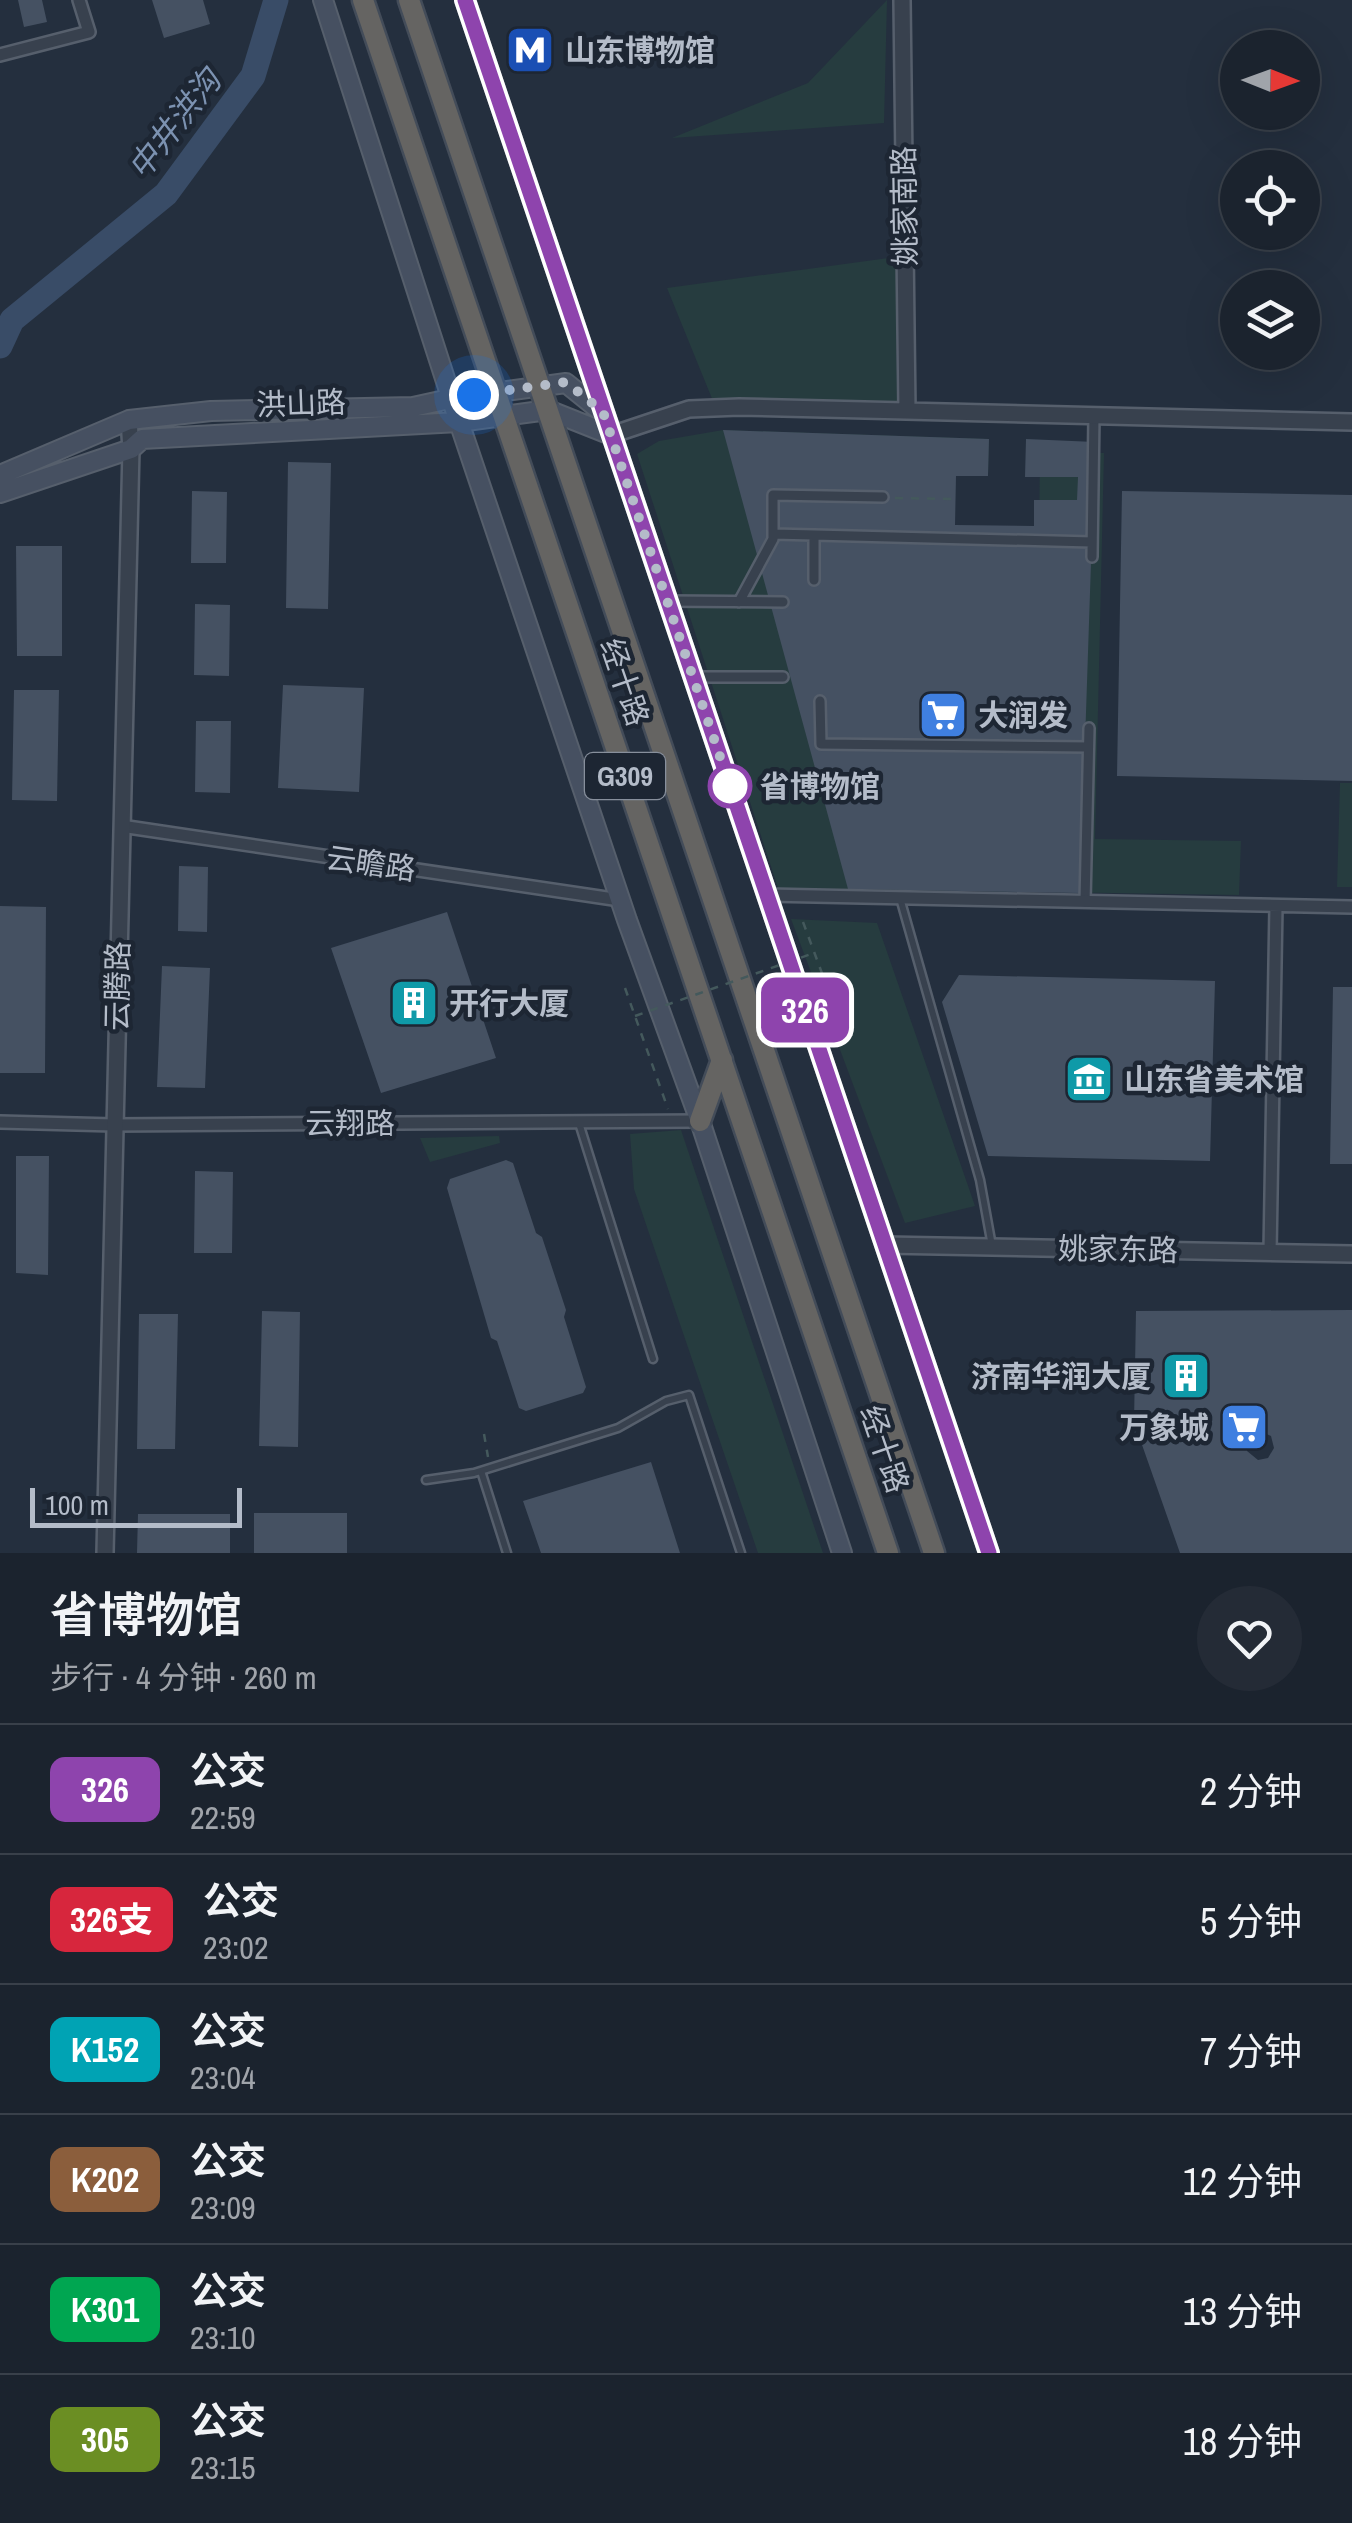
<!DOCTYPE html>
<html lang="zh">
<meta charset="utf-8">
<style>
:root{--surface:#1b232e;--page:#242b36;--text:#f1f3f6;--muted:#a0a4aa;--line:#39404a}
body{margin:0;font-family:"Archivo Narrow","Noto Sans SC",sans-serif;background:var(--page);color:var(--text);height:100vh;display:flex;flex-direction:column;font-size:38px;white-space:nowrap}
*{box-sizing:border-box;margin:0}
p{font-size:32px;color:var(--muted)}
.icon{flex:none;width:55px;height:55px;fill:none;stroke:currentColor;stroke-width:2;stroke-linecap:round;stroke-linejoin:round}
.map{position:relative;height:1553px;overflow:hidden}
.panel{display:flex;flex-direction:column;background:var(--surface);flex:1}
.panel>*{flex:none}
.badge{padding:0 20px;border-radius:15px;font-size:35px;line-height:65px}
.needle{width:65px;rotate:91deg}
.controls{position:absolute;left:1220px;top:30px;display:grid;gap:20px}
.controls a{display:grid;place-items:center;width:100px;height:100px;border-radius:50%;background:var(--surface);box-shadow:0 10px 40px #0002,0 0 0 2px var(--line);font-size:50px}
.scale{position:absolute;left:30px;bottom:25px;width:212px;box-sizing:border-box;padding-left:10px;border:5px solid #b4bcc9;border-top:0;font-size:28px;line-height:35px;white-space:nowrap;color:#b4bcc9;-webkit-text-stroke:8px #1d2633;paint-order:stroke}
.you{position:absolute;width:50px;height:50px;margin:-25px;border:8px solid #fff;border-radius:50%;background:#1a73e8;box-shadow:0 0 0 15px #1a73e833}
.map>.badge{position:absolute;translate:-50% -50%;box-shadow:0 0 0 5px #fff}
.round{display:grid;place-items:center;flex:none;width:105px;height:105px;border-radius:52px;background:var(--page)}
.headline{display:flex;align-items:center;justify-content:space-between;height:170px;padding:0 50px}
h1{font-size:48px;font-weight:600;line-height:75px}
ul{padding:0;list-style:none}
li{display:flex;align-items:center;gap:30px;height:130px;padding:0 50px;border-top:2px solid var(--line)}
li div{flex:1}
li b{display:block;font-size:38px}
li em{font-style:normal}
li .badge{min-width:110px;font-weight:700;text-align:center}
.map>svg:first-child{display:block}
.green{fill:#263c3f}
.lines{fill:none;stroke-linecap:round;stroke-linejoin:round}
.river{stroke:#394c67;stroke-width:25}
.building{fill:#455162;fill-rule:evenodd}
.service-casing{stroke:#565f6c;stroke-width:11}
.pedestrian-casing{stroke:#565f6c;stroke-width:14}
.minor-casing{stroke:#565f6c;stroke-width:16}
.tertiary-casing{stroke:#565f6c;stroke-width:20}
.secondary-casing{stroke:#565f6c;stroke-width:22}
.trunk-casing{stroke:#434c59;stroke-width:25}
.path{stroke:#44595c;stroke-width:2.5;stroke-dasharray:8 8;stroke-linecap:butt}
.service{stroke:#38414e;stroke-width:6}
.pedestrian{stroke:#38414e;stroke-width:9}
.minor{stroke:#38414e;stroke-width:11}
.tertiary{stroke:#38414e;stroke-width:15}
.secondary{stroke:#465061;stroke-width:18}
.trunk{stroke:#656462;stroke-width:20}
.path-bridge{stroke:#44595c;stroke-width:2.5;stroke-dasharray:8 8;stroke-linecap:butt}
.line-casing{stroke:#fff;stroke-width:22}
.line{stroke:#8e44ad;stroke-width:15}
.walk{stroke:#b4bcc9;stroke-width:10;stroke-dasharray:0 18}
.stop-dot{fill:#fff;stroke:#8e44ad;stroke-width:5}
.labels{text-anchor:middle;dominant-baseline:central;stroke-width:9;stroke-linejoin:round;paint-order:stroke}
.shield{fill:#1d2633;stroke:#878f9c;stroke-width:2.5}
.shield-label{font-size:28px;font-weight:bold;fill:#b4bcc9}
.poi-label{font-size:30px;font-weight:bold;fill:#b4bcc9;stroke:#1d2633;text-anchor:start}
.street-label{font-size:30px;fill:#b4bcc9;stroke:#1d2633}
.stop-label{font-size:30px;font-weight:bold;fill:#b4bcc9;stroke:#1d2633;text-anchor:start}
.water-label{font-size:32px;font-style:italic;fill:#7c92b1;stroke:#1d2633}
</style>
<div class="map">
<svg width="1352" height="1553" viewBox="0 0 1352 1553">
<rect width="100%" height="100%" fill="#242f3e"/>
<path class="green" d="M887,0L884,123L672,138L808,83Z
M896,257L897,402L713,401L667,288Z
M723,430L989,439L988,476L885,475L882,537L1039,541L1040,451L1104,453L1095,839L1241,841L1239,895L778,888L637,454L659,441Z
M1340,783H1352V887H1337Z
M791,919L877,923L975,1206L905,1223Z
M681,1130L823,1553H758L634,1189L630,1134Z
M499,1136L500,1143L430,1162L420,1138Z"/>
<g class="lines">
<path class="river" d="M0,346L12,320L166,194L253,76L276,0"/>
</g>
<path class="building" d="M18,0H42L47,22L24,27Z
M152,0H203L210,24L164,38Z
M723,430L989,439L988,476H956L955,525L1034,526V500H1077L1078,477H1025L1026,439L1095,442L1080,893L848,889Z
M288,462L331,463L328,609L286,608Z
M192,491L227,492L226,563H191Z
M1122,491L1352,495V781L1117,776Z
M16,546H62V656H17Z
M195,604L230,605L229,676L194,675Z
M283,685L364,688L359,792L278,788Z
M14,690H59L57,801L12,800Z
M196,721H231L230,793L195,792Z
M179,866L208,867L207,932L178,931Z
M0,906L46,907L45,1073H0Z
M447,912L496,1058L381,1093L331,948Z
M162,966L210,968L205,1088L157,1087Z
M959,975L1215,981L1210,1161L988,1156L942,1002Z
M1333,987H1352V1164H1330Z
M16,1156H49L48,1275L16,1273Z
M506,1160L513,1163L536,1233L542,1237L566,1310L564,1317L586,1387L583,1393L526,1411L519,1408L497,1341L491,1338L447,1188L450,1179Z
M195,1171L233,1172L232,1253H194Z
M1352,1310V1553H1180L1134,1422L1136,1311ZM1262,1432L1271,1436L1274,1448L1268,1458L1258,1460L1247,1451V1442L1253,1434Z
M262,1311L300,1312L298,1447L259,1446Z
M139,1314H178L175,1449H137Z
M651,1462L680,1553H541L523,1501Z
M254,1513H347V1553H254Z
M138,1514H230V1553H137Z"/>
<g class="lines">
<g class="service-casing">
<path id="service" d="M900,898L980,1180L992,1246
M579,1123L653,1359
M481,1471L507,1553
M426,1480L474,1473L618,1428L666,1401L689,1395L741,1553"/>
</g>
<g class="pedestrian-casing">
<path id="pedestrian" d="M773,534L814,535
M1092,557L1094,416
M814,580V535L1092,542
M667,601L783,602
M739,602L773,539V495L883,497
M694,677H783
M820,701L821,744L1088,747
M1085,902L1089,728"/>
</g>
<g class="minor-casing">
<path id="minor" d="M0,55L89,32L79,0
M121,826L620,900
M767,895L1352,907
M0,1122L114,1125L700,1121
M1270,1252L1276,906"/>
</g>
<g class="tertiary-casing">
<path id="tertiary" d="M902,0L907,411
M611,435L689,409L739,407L1352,422
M885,1245L1352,1254
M105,1553L131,449L129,420"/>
</g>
<g class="secondary-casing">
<path id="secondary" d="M323,0L459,422L627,920L700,1121L842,1553
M465,0L989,1553
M0,475L129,420L211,411L413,407L454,398L566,383L602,412
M0,493L131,449L142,439L459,422L548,410L611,435"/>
</g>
<g class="trunk-casing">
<path id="trunk" d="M363,0L888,1553
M409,0L934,1553
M700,1121L722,1060"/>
</g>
<path class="path" d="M895,498L955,499
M625,988L668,1109
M484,1434L488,1457"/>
<use href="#service" class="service"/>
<use href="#pedestrian" class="pedestrian"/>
<use href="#minor" class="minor"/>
<use href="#tertiary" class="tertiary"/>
<use href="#secondary" class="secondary"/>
<use href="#trunk" class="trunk"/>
<path class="path-bridge" d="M803,922L823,976
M635,1016L814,953"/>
</g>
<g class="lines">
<g class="line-casing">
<path id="line" d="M465,0L989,1553"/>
</g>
<use href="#line" class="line"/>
<path class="walk" d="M474,395L566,382L603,412L732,792L730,786"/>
</g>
<defs>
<g id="metro-square" transform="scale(2.5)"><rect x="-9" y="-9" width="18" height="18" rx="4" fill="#1a4fb4" stroke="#1d2633"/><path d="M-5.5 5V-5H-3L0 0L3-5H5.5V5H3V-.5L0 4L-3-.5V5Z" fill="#fff"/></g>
<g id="supermarket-square" transform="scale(2.5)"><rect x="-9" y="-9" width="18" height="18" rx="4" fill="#3f7fe0" stroke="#1d2633"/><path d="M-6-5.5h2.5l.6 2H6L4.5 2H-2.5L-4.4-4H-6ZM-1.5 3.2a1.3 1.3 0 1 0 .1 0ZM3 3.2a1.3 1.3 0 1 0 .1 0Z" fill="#fff"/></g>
<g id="building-square" transform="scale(2.5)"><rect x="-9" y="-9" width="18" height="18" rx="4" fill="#0f9aa8" stroke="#1d2633"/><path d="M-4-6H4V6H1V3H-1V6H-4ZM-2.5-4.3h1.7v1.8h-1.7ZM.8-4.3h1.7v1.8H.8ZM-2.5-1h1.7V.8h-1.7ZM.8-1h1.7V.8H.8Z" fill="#fff"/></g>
<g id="museum-square" transform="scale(2.5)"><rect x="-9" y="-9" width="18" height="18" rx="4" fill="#0f9aa8" stroke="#1d2633"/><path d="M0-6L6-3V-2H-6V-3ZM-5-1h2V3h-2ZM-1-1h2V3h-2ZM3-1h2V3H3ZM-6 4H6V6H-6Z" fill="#fff"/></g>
</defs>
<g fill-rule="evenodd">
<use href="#metro-square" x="530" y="50"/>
<use href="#supermarket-square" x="943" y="715"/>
<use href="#building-square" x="414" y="1003"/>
<use href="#museum-square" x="1089" y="1079"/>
<use href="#building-square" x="1186" y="1376"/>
<use href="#supermarket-square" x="1244" y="1427"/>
</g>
<circle class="stop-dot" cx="730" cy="786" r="20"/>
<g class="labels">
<rect class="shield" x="585" y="753" width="80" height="46" rx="8"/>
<g class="shield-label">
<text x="625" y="776">G309</text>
</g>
<g class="poi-label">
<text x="565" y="50">山东博物馆</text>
<text x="978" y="715">大润发</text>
<text x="449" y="1003">开行大厦</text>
<text x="1124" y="1079">山东省美术馆</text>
<text x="1151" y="1376" text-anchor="end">济南华润大厦</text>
<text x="1209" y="1427" text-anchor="end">万象城</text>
</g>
<g class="street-label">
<text transform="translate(904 206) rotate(-91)">姚家南路</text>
<text transform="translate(301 403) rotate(-2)">洪山路</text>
<text transform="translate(625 682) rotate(71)">经十路</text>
<text transform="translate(371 863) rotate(8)">云瞻路</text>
<text transform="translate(117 986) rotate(-89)">云腾路</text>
<text x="350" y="1123">云翔路</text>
<text transform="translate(1118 1249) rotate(1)">姚家东路</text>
<text transform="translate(885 1449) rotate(71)">经十路</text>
</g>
<g class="stop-label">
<text x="760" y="786">省博物馆</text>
</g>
<g class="water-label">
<text transform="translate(174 124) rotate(-52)">中井洪沟</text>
</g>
</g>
</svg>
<div class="controls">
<a><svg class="needle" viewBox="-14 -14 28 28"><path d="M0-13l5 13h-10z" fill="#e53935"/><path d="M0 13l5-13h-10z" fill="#a0a4aa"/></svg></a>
<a><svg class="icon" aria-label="locate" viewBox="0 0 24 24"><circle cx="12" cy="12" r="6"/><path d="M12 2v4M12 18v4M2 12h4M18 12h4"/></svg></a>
<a><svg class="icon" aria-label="layers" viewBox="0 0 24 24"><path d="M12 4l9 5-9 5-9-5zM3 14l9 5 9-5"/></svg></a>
</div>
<div class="scale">100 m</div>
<div class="you" style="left:474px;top:395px"></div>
<b class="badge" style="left:805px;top:1010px;background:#8e44ad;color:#fff">326</b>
</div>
<section class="panel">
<div class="headline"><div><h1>省博物馆</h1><p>步行 · 4 分钟 · 260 m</p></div><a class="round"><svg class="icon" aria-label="heart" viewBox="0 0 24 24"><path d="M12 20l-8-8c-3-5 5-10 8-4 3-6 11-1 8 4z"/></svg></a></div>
<ul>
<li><span class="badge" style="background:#8e44ad;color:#fff">326</span><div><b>公交</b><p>22:59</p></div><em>2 分钟</em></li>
<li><span class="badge" style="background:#d7263d;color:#fff">326支</span><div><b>公交</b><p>23:02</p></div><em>5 分钟</em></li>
<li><span class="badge" style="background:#00a3b4;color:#fff">K152</span><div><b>公交</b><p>23:04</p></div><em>7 分钟</em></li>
<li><span class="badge" style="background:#8b5e3c;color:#fff">K202</span><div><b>公交</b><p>23:09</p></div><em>12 分钟</em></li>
<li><span class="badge" style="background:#00a651;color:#fff">K301</span><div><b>公交</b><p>23:10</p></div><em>13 分钟</em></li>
<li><span class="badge" style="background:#6b8e23;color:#fff">305</span><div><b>公交</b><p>23:15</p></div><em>18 分钟</em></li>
</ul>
</section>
